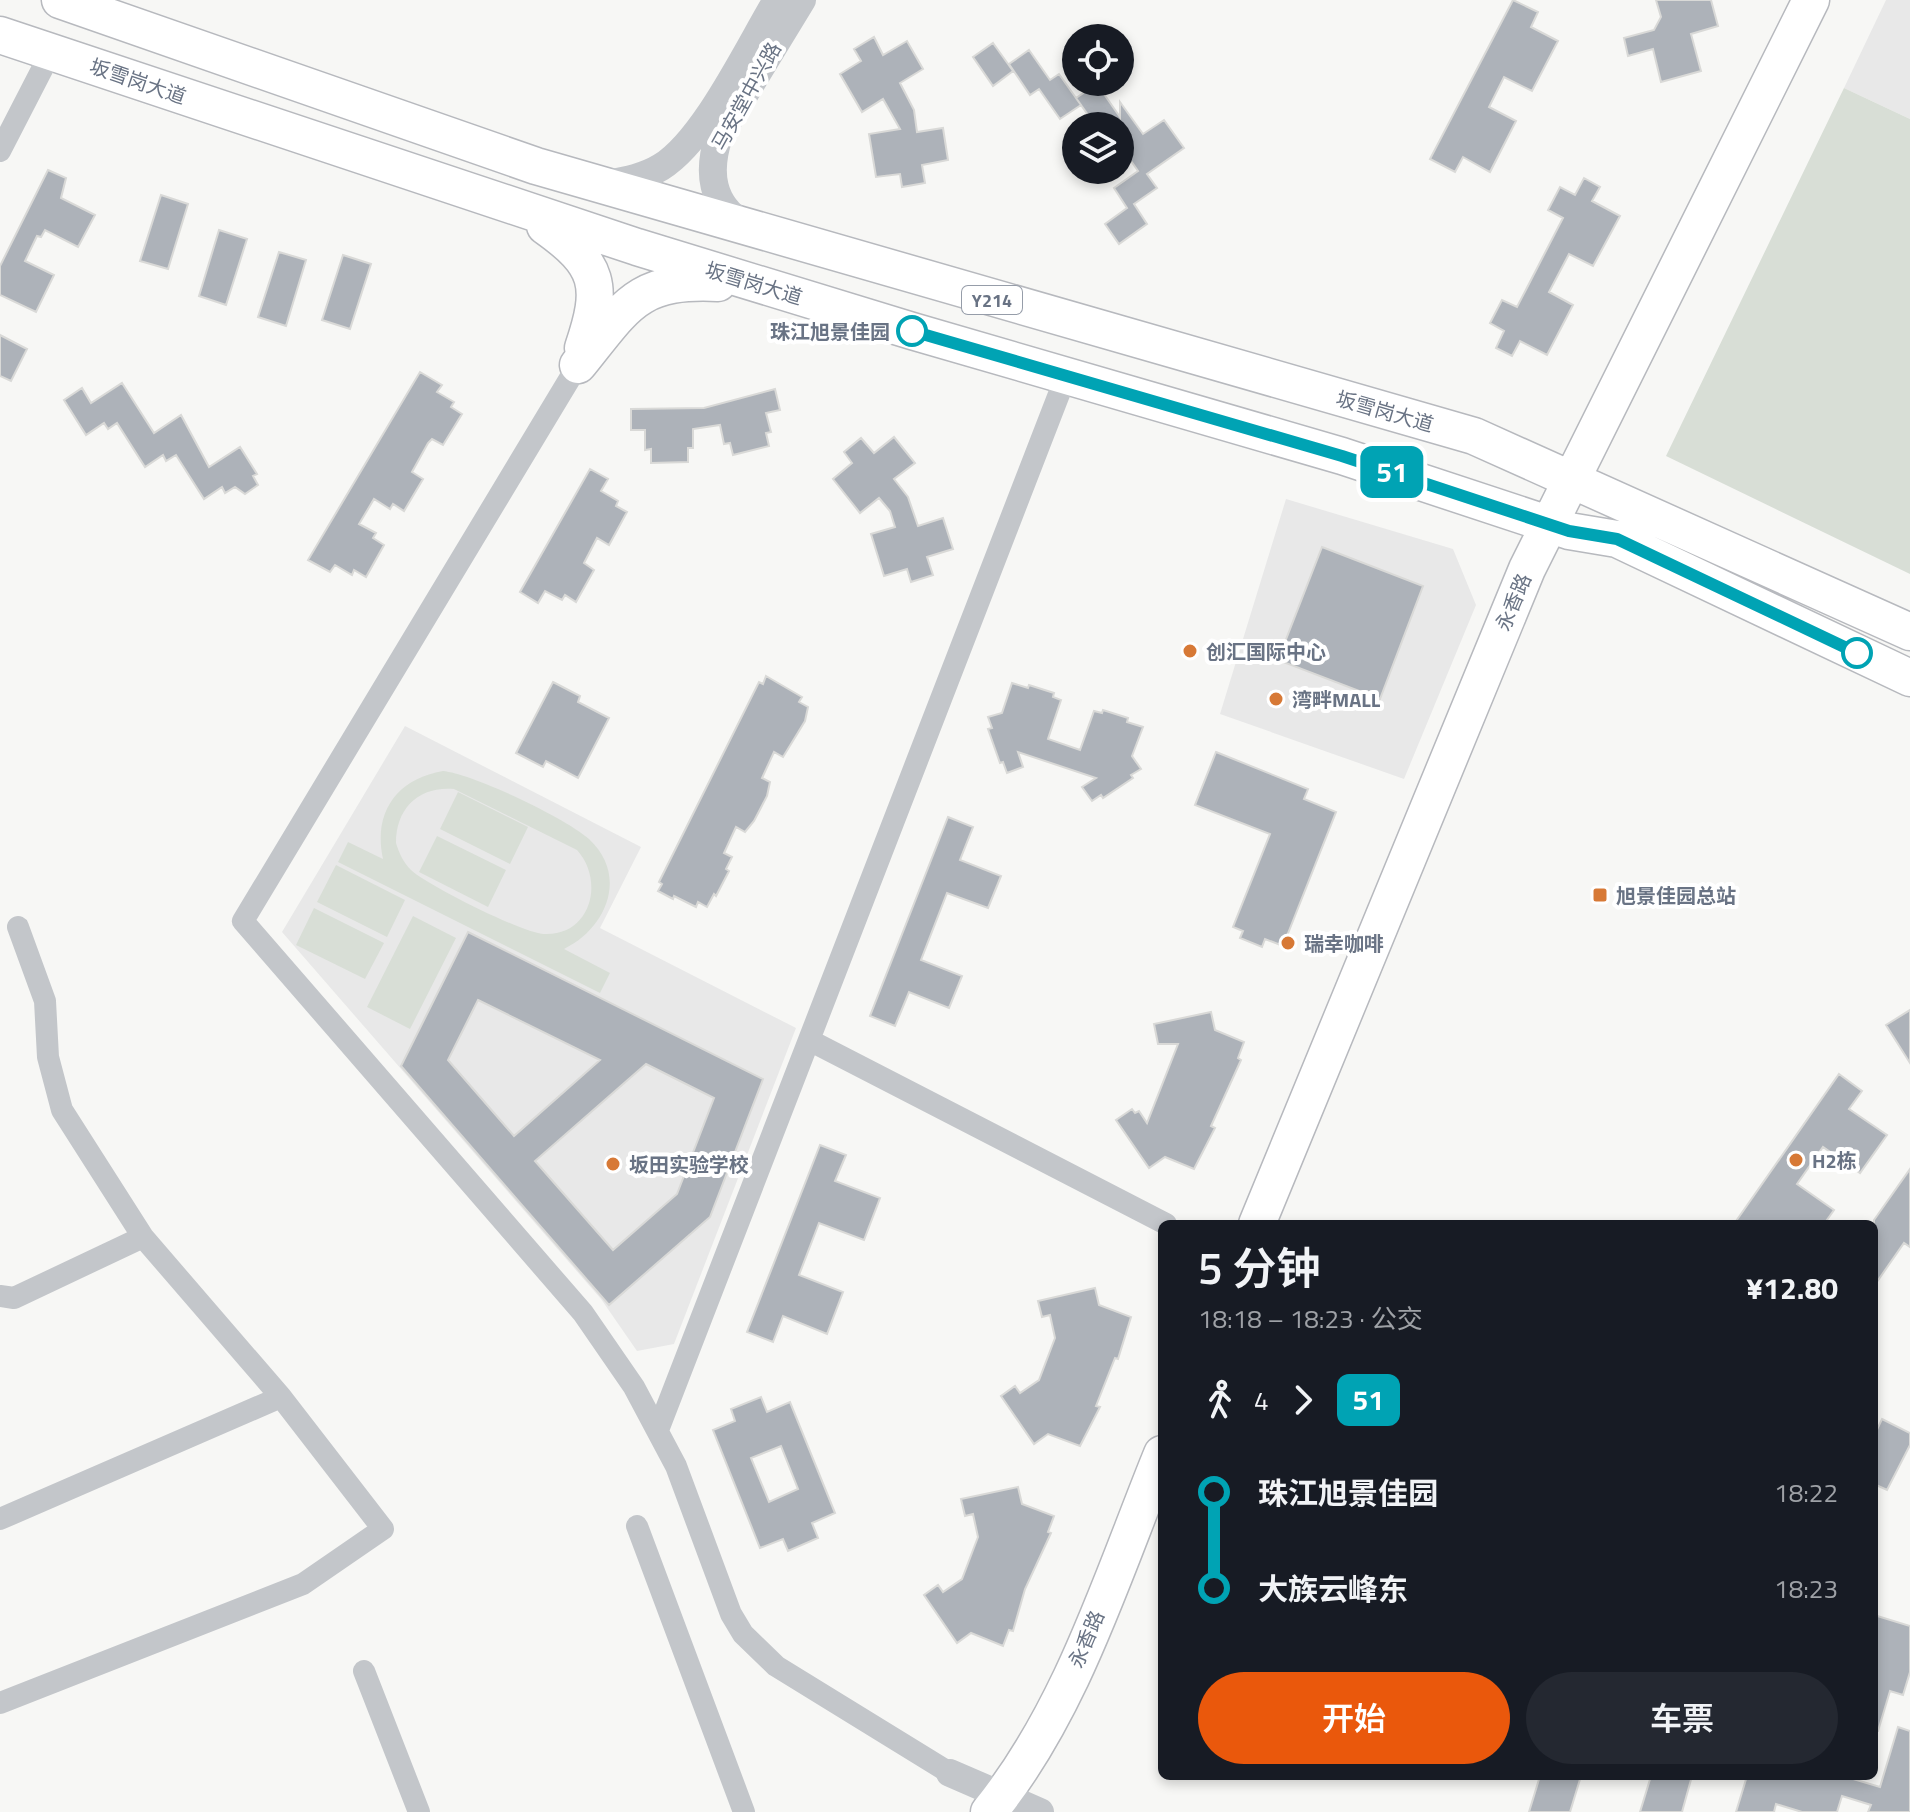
<!DOCTYPE html>
<html lang="zh">
<meta charset="utf-8">
<style>
:root{--surface:#171b24;--page:#242831;--text:#f1f3f6;--muted:#9ea1a6;--accent:#ea580c}
body{margin:0;font-family:"Titillium Web","Noto Sans SC",sans-serif;background:var(--page);color:var(--text);height:100vh;display:flex;flex-direction:column;font-size:30px;white-space:nowrap}
*{box-sizing:border-box;margin:0}
p{font-size:26px;color:var(--muted)}
.icon{flex:none;width:44px;height:44px;fill:none;stroke:currentColor;stroke-width:2;stroke-linecap:round;stroke-linejoin:round}
.map{position:relative;flex:1;overflow:hidden}
.drawer{position:absolute;left:1158px;top:1220px;width:720px;height:560px;display:flex;flex-direction:column;background:var(--surface);border-radius:12px;box-shadow:0 4px 12px #0003}
.drawer>*{flex:none}
.badge{padding:0 16px;border-radius:12px;font-size:28px;line-height:52px}
.tools{position:absolute;left:1062px;top:24px;display:grid;gap:16px}
.tools a{display:grid;place-items:center;width:72px;height:72px;border-radius:50%;background:var(--surface);box-shadow:0 4px 12px #0003;font-size:40px}
.map>.badge{position:absolute;translate:-50% -50%;box-shadow:0 0 0 4px #fff}
.legs{display:flex;align-items:center;gap:12px;height:88px;padding:0 40px;font-size:26px}
.legs p{margin-inline-start:auto}
.head{display:flex;align-items:center;justify-content:space-between;height:136px;padding:0 40px}
h1{font-size:44px;font-weight:600;line-height:60px}
.primary-button{display:flex;gap:16px;margin-top:auto;padding:16px 40px}
.primary-button a{flex:1;height:92px;border-radius:48px;background:var(--accent);color:#fff;font-size:32px;font-weight:600;line-height:92px;text-align:center}
.primary-button a+a{background:var(--page);color:var(--text)}
ul{padding:0 40px;list-style:none}
li{display:flex;align-items:center;gap:28px;height:96px;font-size:30px}
li i{display:grid;place-items:center;width:12px;height:100%;margin:0 10px;background:currentColor}
li i::after{content:'';width:20px;height:20px;margin:-10px;border:6px solid;border-radius:50%;background:var(--surface)}
li p{margin-inline-start:auto}
li:first-child i{background:linear-gradient(#0000 50%,currentColor 0)}
li:last-child i{background:linear-gradient(currentColor 50%,#0000 0)}
.map>svg:first-child{display:block}
.built{fill:#e8e8e8}
.green{fill:#d8ded6;fill-rule:evenodd}
.building{fill:#adb2b9;stroke:#d9d9d7;stroke-width:2;fill-rule:evenodd}
.lines{fill:none;stroke-linecap:round;stroke-linejoin:round}
.primary-casing{stroke:#b7b9be;stroke-width:39}
.minor{stroke:#c3c6ca;stroke-width:22}
.tertiary{stroke:#c3c6ca;stroke-width:28}
.primary{stroke:#fff;stroke-width:36}
.line-1-casing{stroke:#fff;stroke-width:18}
.line-1{stroke:#00a3b4;stroke-width:12}
.stop-1-dot{fill:#fff;stroke:#00a3b4;stroke-width:4}
.poi-dot{fill:#d77936;stroke:#fff;stroke-width:3}
.labels{text-anchor:middle;dominant-baseline:central;stroke-width:8;stroke-linejoin:round;paint-order:stroke}
.shield{fill:#fff;stroke:#969da9;stroke-width:2}
.shield-label{font-size:18px;font-weight:bold;fill:#697384}
.street-label{font-size:20px;fill:#697384;stroke:#fff}
.stop-label{font-size:20px;font-weight:bold;fill:#697384;stroke:#fff;text-anchor:end}
.poi-label{font-size:20px;font-weight:bold;fill:#697384;stroke:#fff;text-anchor:start}
</style>
<div class="map">
<svg width="1910" height="1812" viewBox="0 0 1910 1812">
<rect width="100%" height="100%" fill="#f7f7f5"/>
<path class="built" d="M1886,0H1910V119L1844,88Z
M1286,499L1453,549L1476,605L1404,779L1220,714Z
M405,726L641,847L600,928L796,1028L674,1344L637,1351L601,1299L282,932Z"/>
<path class="green" d="M1844,88L1910,119V574L1666,456Z
M443,771C473,774 566,818 589,839C629,876 606,929 564,949L610,973L600,993L338,862L348,842L383,859C373,813 396,779 443,771ZM454,789L577,850C605,881 591,936 544,934C524,934 425,884 411,870C403,862 399,853 396,843C396,808 419,786 454,789Z
M458,792L528,827L510,864L440,829Z
M437,836L506,870L488,907L419,872Z
M336,865L405,900L387,937L317,902Z
M314,908L384,943L365,979L296,945Z
M413,916L456,938L410,1029L367,1007Z"/>
<path class="building" d="M1513,0L1538,12L1531,27L1558,41L1532,91L1504,77L1489,107L1516,121L1490,172L1463,157L1455,172L1430,159Z
M1656,0H1711L1718,26L1691,34L1701,71L1661,82L1653,49L1628,56L1624,38L1654,30L1661,17Z
M874,37L883,55L907,41L923,69L900,83L914,110L917,132L943,128L948,160L922,165L925,183L902,187L900,174L876,177L869,134L900,129L883,99L862,112L840,74L861,61L854,49Z
M993,43L1013,71L993,86L973,57Z
M1029,50L1050,80L1059,74L1081,105L1060,119L1039,89L1030,95L1009,64Z
M1097,84L1120,117V102L1143,134L1164,120L1184,148L1147,174L1157,188L1134,204L1147,224L1119,244L1105,224L1127,208L1114,188L1138,171L1120,145V126H1096L1076,98Z
M48,170L66,178L61,198L95,215L78,247L45,230L41,237L37,236L25,261L54,275L36,312L0,295V266Z
M1584,178L1600,187L1592,201L1620,216L1593,266L1569,254L1549,292L1573,305L1547,355L1520,341L1512,356L1496,348L1504,331L1490,323L1502,300L1517,307L1563,218L1548,210L1560,187L1575,195Z
M161,195L188,204L168,269L140,261Z
M219,230L247,239L226,305L199,296Z
M279,252L306,260L286,326L258,317Z
M343,255L371,264L350,329L322,320Z
M0,335L27,349L11,381L0,376Z
M420,372L442,385L437,392L454,402L451,407L462,414L443,445L432,439L428,443L412,472L423,479L404,511L393,504L390,509L374,499L359,524L376,533L373,538L384,545L366,577L354,570L352,575L335,565L330,572L308,560Z
M122,383L154,433L181,415L209,467L240,447L257,474L253,476L258,485L245,494L235,487L225,493L222,487L204,499L176,455L166,461L163,455L145,467L117,423L108,429L104,423L86,435L64,400L82,388L91,403Z
M775,389L780,410L766,413L771,432L766,433L769,446L733,455L730,443L724,444L720,425L693,429V448H688V462L651,463V449L645,450V430H631V409L704,408Z
M894,437L915,463L894,479L908,497L918,526L943,518L953,549L927,557L933,575L911,582L907,569L884,576L871,534L895,527L890,511L879,498L860,513L833,479L852,463L844,452L861,438L874,453Z
M590,469L608,479L601,491L618,501L616,506L627,512L609,545L597,538L584,563L594,570L576,602L565,595L562,600L545,591L538,603L520,592Z
M1322,547L1423,586L1380,699L1278,660Z
M766,676L802,697L799,702L808,707L805,721L783,757L774,752L762,778L770,782L767,796L754,821L745,832L736,827L724,853L732,857L726,869L729,871L716,896L714,894L707,907L698,902L696,907L674,896L673,899L658,891L662,884L659,882L759,682L763,684Z
M553,682L580,696L578,702L609,718L578,778L546,761L543,767L516,753Z
M1012,683L1028,688L1029,685L1054,693L1053,697L1061,700L1048,739L1080,750L1094,711L1102,713L1103,710L1128,718L1127,722L1143,727L1132,756L1141,769L1131,775L1133,778L1103,798L1101,795L1092,801L1082,787L1096,778L1018,752L1023,767L1007,773L1003,762L1000,763L988,729L992,728L988,717L1002,713Z
M1216,752L1308,789L1304,799L1336,812L1283,946L1265,939L1262,947L1240,938L1243,931L1233,927L1270,834L1195,805Z
M948,817L973,827L960,860L1001,876L988,908L947,893L921,960L962,976L949,1008L909,992L895,1026L870,1016Z
M468,932L763,1079L710,1217L609,1305L401,1066ZM478,1000L600,1060L514,1136L448,1060ZM646,1064L714,1098L677,1194L613,1250L535,1161Z
M1910,1010V1063L1886,1025Z
M1211,1012L1215,1030L1244,1042L1238,1058L1241,1060L1211,1126L1215,1128L1194,1169L1165,1157L1149,1168L1116,1120L1132,1109L1135,1113L1139,1111L1147,1123L1178,1044H1158L1154,1024Z
M1839,1074L1862,1091L1849,1109L1887,1135L1860,1173L1823,1147L1797,1184L1834,1210L1824,1224H1734Z
M820,1145L846,1155L835,1181L880,1198L864,1240L819,1223L799,1275L843,1292L827,1334L783,1316L773,1342L747,1332Z
M1910,1169V1247L1904,1243L1874,1286V1220Z
M1095,1288L1099,1305L1131,1317L1118,1359L1115,1358L1096,1406L1100,1407L1080,1446L1048,1434L1034,1444L1001,1396L1015,1386L1020,1393L1039,1380L1055,1338L1050,1315L1042,1317L1038,1301Z
M761,1397L767,1412L790,1402L835,1513L812,1523L818,1538L788,1551L783,1539L760,1548L713,1430L735,1421L731,1409ZM781,1446L798,1489L769,1502L751,1458Z
M1882,1419L1910,1433V1445L1887,1490L1874,1484V1436Z
M1018,1487L1022,1504L1054,1516L1048,1532L1051,1533L1025,1589L1013,1631L1009,1630L1003,1646L971,1633L957,1643L924,1595L938,1585L943,1592L962,1579L978,1537L973,1514L965,1516L961,1499Z
M1874,1615L1910,1626V1672L1903,1695L1890,1691L1878,1731H1874Z
M1898,1727L1910,1731V1812H1868L1871,1805L1842,1796L1837,1812H1802L1776,1804L1774,1812H1736L1747,1776H1843L1880,1787Z
M1540,1776H1581L1570,1812H1529Z
M1651,1776H1692L1682,1812H1640Z"/>
<g class="lines">
<g class="primary-casing">
<path id="primary" d="M60,0L536,166L1474,436L1910,632
M0,35L637,247L912,331L1342,456L1569,531L1617,539L1910,678
M545,226C600,265 604,286 583,348
M578,365C626,306 636,279 718,283
M1257,1224L1527,569L1811,0
M989,1812C1072,1710 1113,1574 1162,1454"/>
</g>
<path class="minor" d="M0,151L51,52
M578,365L243,921L583,1313L634,1387L676,1466L731,1614L743,1634L776,1666L950,1773
M809,1040L1166,1224
M0,1296L14,1298L143,1237
M658,1430L1066,376
M0,1519L281,1397
M637,1526L744,1812
M364,1671L419,1812
M0,1703L303,1584L383,1529L281,1397L143,1237L62,1110L48,1057L45,1001L18,927"/>
<path class="tertiary" d="M602,185C623,181 643,178 661,167C705,140 749,46 777,0
M744,225C711,204 707,172 719,136L802,0
M950,1773L1040,1812"/>
<use href="#primary" class="primary"/>
</g>
<g class="lines">
<g class="line-1-casing">
<path id="line-1" d="M912,331L1342,456L1569,531L1617,539L1857,653"/>
</g>
<use href="#line-1" class="line-1"/>
</g>
<g class="stop-1-dot">
<circle cx="912" cy="331" r="14"/>
<circle cx="1857" cy="653" r="14"/>
</g>
<g class="poi-dot">
<circle cx="1190" cy="651" r="8"/>
<circle cx="1276" cy="699" r="8"/>
<rect x="1592" y="887" width="16" height="16" rx="4"/>
<circle cx="1288" cy="943" r="8"/>
<circle cx="1796" cy="1160" r="8"/>
<circle cx="613" cy="1164" r="8"/>
</g>
<g class="labels">
<rect class="shield" x="962" y="286" width="60" height="28" rx="6"/>
<g class="shield-label">
<text x="992" y="300">Y214</text>
</g>
<g class="street-label">
<text transform="translate(138 81) rotate(19)">坂雪岗大道</text>
<text transform="translate(746 96) rotate(-61)">马安堂中兴路</text>
<text transform="translate(754 283) rotate(17)">坂雪岗大道</text>
<text transform="translate(1385 411) rotate(16)">坂雪岗大道</text>
<text transform="translate(1513 602) rotate(-67)">永香路</text>
<text transform="translate(1086 1639) rotate(-67)">永香路</text>
</g>
<g class="stop-label">
<text x="890" y="331">珠江旭景佳园</text>
</g>
<g class="poi-label">
<text x="1206" y="651">创汇国际中心</text>
<text x="1292" y="699">湾畔MALL</text>
<text x="1616" y="895">旭景佳园总站</text>
<text x="1304" y="943">瑞幸咖啡</text>
<text x="1812" y="1160">H2栋</text>
<text x="629" y="1164">坂田实验学校</text>
</g>
</g>
</svg>
<div class="tools">
<a><svg class="icon" aria-label="locate" viewBox="0 0 24 24"><circle cx="12" cy="12" r="6"/><path d="M12 2v4M12 18v4M2 12h4M18 12h4"/></svg></a>
<a><svg class="icon" aria-label="layers" viewBox="0 0 24 24"><path d="M12 4l9 5-9 5-9-5zM3 14l9 5 9-5"/></svg></a>
</div>
<b class="badge" style="left:1392px;top:472px;background:#00a3b4;color:#fff">51</b>
<section class="drawer">
<div class="head"><div><h1>5 分钟</h1><p>18:18 – 18:23 · 公交</p></div><b>¥12.80</b></div>
<div class="legs"><svg class="icon" aria-label="walk" viewBox="0 0 24 24"><circle cx="13" cy="4" r="2"/><path d="M13 8l-2 6 4 7M11 14l-3 7M7 12l3-4h3l4 4"/></svg>4<svg class="icon" aria-label="forward" viewBox="0 0 24 24"><path d="M9 5l7 7-7 7"/></svg><b class="badge" style="background:#00a3b4;color:#fff">51</b></div>
<ul>
<li><i style="color:#00a3b4"></i><b>珠江旭景佳园</b><p>18:22</p></li>
<li><i style="color:#00a3b4"></i><b>大族云峰东</b><p>18:23</p></li>
</ul>
<div class="primary-button"><a>开始</a><a>车票</a></div>
</section>
</div>
